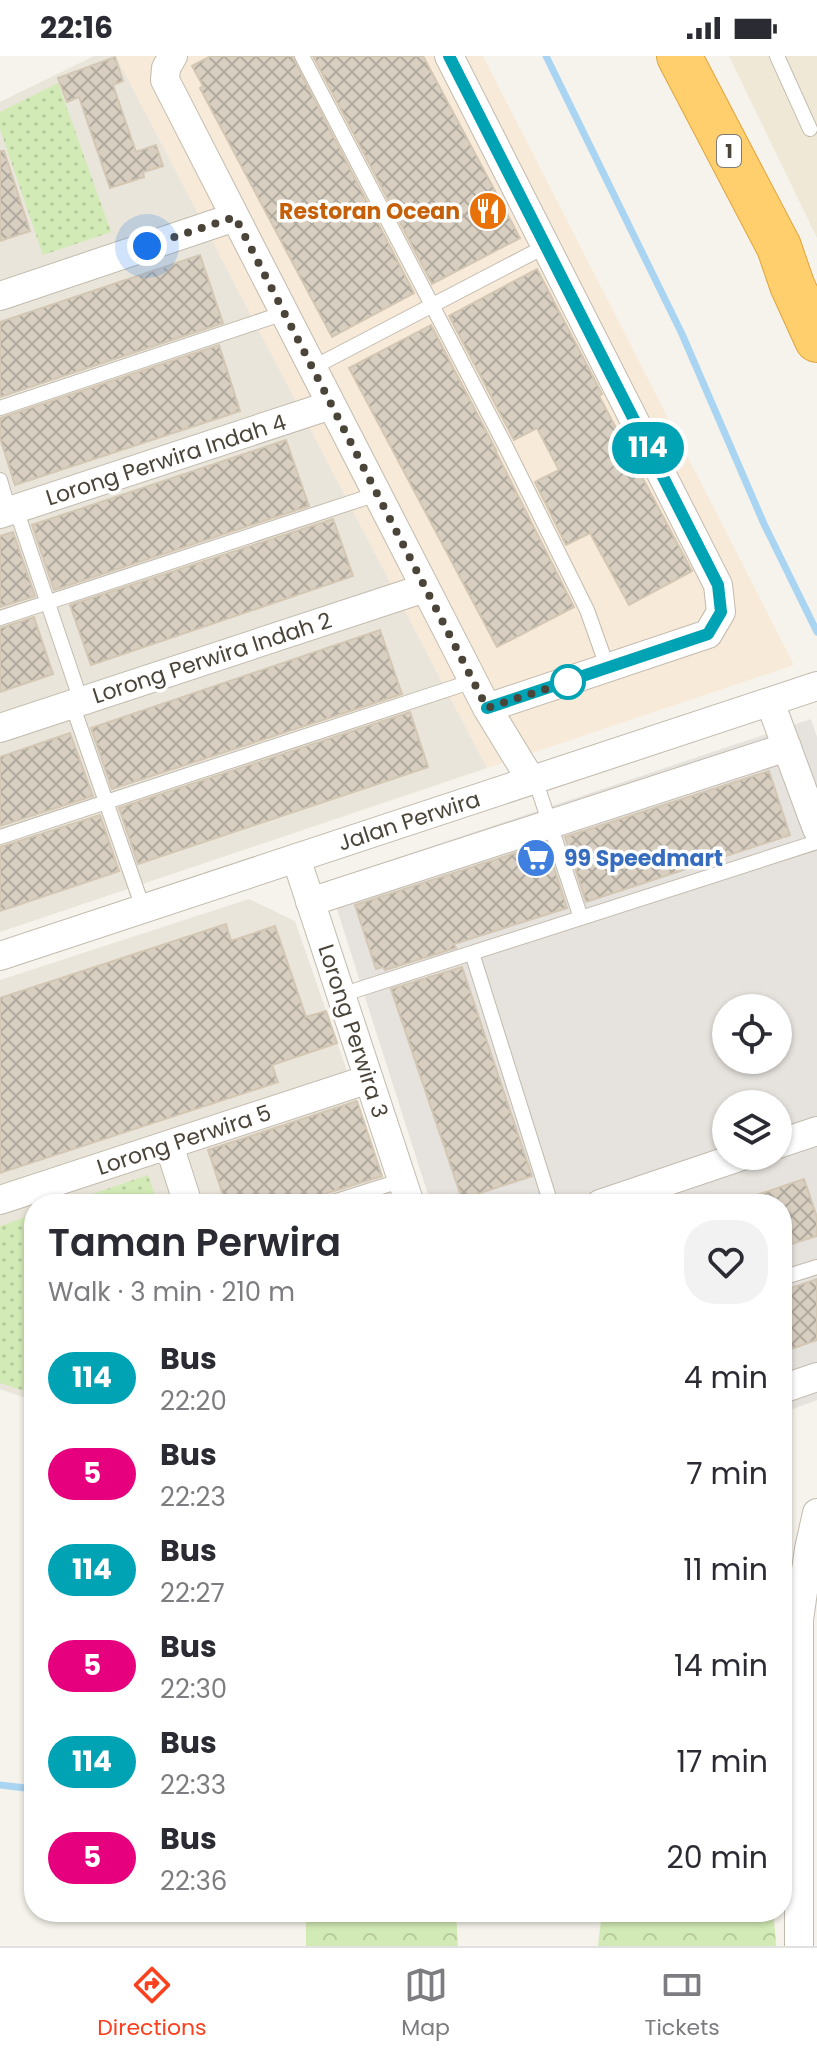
<!DOCTYPE html>
<meta charset="utf-8">
<style>
:root{--surface:#fff;--page:#f2f2f3;--text:#2b2b33;--muted:#7c7c81;--line:#e1e1e2;--accent:#fc3f1d}
body{margin:0;font-family:Poppins,sans-serif;background:var(--page);color:var(--text);height:100vh;display:flex;flex-direction:column;font-size:30px;white-space:nowrap}
*{box-sizing:border-box;margin:0}
p{font-size:26px;color:var(--muted)}
.icon{flex:none;width:44px;height:44px;fill:none;stroke:currentColor;stroke-width:2;stroke-linecap:round;stroke-linejoin:round}
.map{position:relative;flex:1;overflow:hidden}
.panel{position:absolute;left:24px;top:1138px;width:768px;height:728px;display:flex;flex-direction:column;background:var(--surface);border-radius:32px;box-shadow:0 2px 6px #0004}
.panel>*{flex:none}
.badge{padding:0 16px;border-radius:26px;font-size:28px;line-height:52px}
.tools{position:absolute;left:712px;top:938px;display:grid;gap:16px}
.tools a{display:grid;place-items:center;width:80px;height:80px;border-radius:50%;background:var(--surface);box-shadow:0 2px 6px #0004;font-size:40px}
.you{position:absolute;width:40px;height:40px;margin:-20px;border:6px solid #fff;border-radius:50%;background:#1a73e8;box-shadow:0 0 0 12px #1a73e833}
.map>.badge{position:absolute;translate:-50% -50%;box-shadow:0 0 0 4px #fff}
.round{display:grid;place-items:center;flex:none;width:84px;height:84px;border-radius:32px;background:var(--page)}
.head{display:flex;align-items:center;justify-content:space-between;height:136px;padding:0 24px}
h1{font-size:38px;font-weight:600;line-height:60px}
ul{padding:0;list-style:none}
li{display:flex;align-items:center;gap:24px;height:96px;padding:0 24px}
li div{flex:1}
li b{display:block;font-size:30px}
li em{font-style:normal}
li .badge{min-width:88px;font-weight:700;text-align:center}
.status{display:flex;justify-content:space-between;align-items:center;height:56px;padding:0 40px;background:var(--surface);direction:ltr}
.status svg{height:22px;fill:currentColor}
.menu{display:flex;justify-content:space-around;align-items:center;height:112px;border-top:2px solid var(--line);background:var(--surface);font-size:22px;color:var(--muted)}
.menu a{display:grid;justify-items:center;gap:4px}
.menu .selected{color:var(--accent)}
.map>svg:first-child{display:block}
.residential{fill:#eae5da}
.commercial{fill:#f7ead8}
.industrial{fill:#e6e2dd;fill-rule:evenodd}
.education{fill:#efe8d6}
.grass{fill:url(#grass-dots)}
.forest{fill:url(#forest-crowns)}
.lines{fill:none;stroke-linecap:round;stroke-linejoin:round}
.stream{stroke:#a9d4f2;stroke-width:7}
.building{fill:url(#building-cross-hatch);stroke:#d3c7b4;stroke-width:2}
.lane-casing{stroke:#c2bbae;stroke-width:16}
.street-casing{stroke:#c2bbae;stroke-width:30}
.highway-casing{stroke:#e0a43c;stroke-width:46}
.lane{stroke:#fff;stroke-width:14}
.street{stroke:#fff;stroke-width:28}
.highway{stroke:#ffcf6e;stroke-width:44}
.line-casing{stroke:#fff;stroke-width:18}
.line{stroke:#00a3b4;stroke-width:12}
.walk{stroke:#4b4439;stroke-width:8;stroke-dasharray:0 14.4}
.stop-dot{fill:#fff;stroke:#00a3b4;stroke-width:4}
.labels{text-anchor:middle;dominant-baseline:central;stroke-width:7;stroke-linejoin:round;paint-order:stroke}
.shield{fill:#fff;stroke:#817c74;stroke-width:2}
.shield-label{font-size:20px;font-weight:bold;fill:#4b4439}
.food-label{font-size:22px;font-weight:bold;fill:#c56008;stroke:#fff;text-anchor:end}
.street-label{font-size:22px;fill:#4b4439;stroke:#fff}
.shop-label{font-size:22px;font-weight:bold;fill:#366cbe;stroke:#fff;text-anchor:start}
</style>
<div class="status"><b>22:16</b><svg viewBox="0 0 49 12"><path d="M0 12V9h3v3zM5 12V6h3v6zM10 12V3h3v9zM15 12V0h3v12zM26 1h20v11H26zM47 4h2v5h-2z"/></svg></div>
<div class="map">
<svg width="817" height="1890" viewBox="0 0 817 1890">
<defs>
<pattern id="grass-dots" width="8" height="8" patternUnits="userSpaceOnUse" patternTransform="scale(2)"><rect width="8" height="8" fill="#d2eab5"/><path d="M2 2h.1M6 6h.1" fill="none" stroke="#b6ca9c" stroke-width="1.8" stroke-linecap="round"/></pattern>
<pattern id="forest-crowns" width="20" height="18" patternUnits="userSpaceOnUse" patternTransform="scale(2)"><rect width="20" height="18" fill="#d2eab5"/><path d="M2 6a3 3 0 1 1 6 0M12 15a3 3 0 1 1 6 0" fill="none" stroke="#b6ca9c"/></pattern>
<pattern id="building-cross-hatch" width="8" height="8" patternUnits="userSpaceOnUse" patternTransform="scale(2)"><rect width="8" height="8" fill="#d8cfc1"/><path d="M0 0l8 8M0 8l8-8" fill="none" stroke="#b1aa9e"/></pattern>
</defs>
<rect width="100%" height="100%" fill="#f6f3ec"/>
<path class="residential" d="M94,0H116L487,712L0,876V46Z
M249,843L295,865L393,1148H34V1345L0,1333V924Z"/>
<path class="commercial" d="M116,0H483L794,609L487,712Z"/>
<path class="industrial" d="M811,663L817,681V1344L782,1357V1148H431L328,825ZM726,952H778V1004H726ZM726,1048H778V1100H726Z"/>
<path class="education" d="M729,0H817V182Z"/>
<path class="grass" d="M58,27L111,176L43,199L0,73V56Z
M148,1119L158,1148H63Z
M34,1158V1338L0,1327V1170Z"/>
<path class="forest" d="M306,1856H456L458,1890H306Z
M602,1856H738L774,1863L776,1890H598Z"/>
<g class="lines">
<path class="stream" d="M546,0L682,278L764,468L817,576
M0,1729L34,1733"/>
</g>
<path class="building" d="M211,0H292L414,237L332,281L200,32L203,30L192,10Z
M313,0H423L520,182L432,228Z
M115,1L123,25L113,29L136,96L156,89L163,110L143,116L144,121L110,132L79,41L67,46L58,22Z
M0,95H4L30,175L0,185Z
M200,199L223,267L0,341V266Z
M537,213L602,338L599,340L692,515L629,549L590,477L566,489L535,426L559,414L537,372L514,384L449,260Z
M431,269L496,394H495L574,551L497,591L349,312Z
M219,289L240,355L15,429L0,382V362Z
M286,384L309,450L54,534L32,469Z
M333,463L353,520L91,609L70,549Z
M13,476L35,540L0,551V480Z
M34,561L53,618L0,636V572Z
M380,574L402,638L112,733L91,672Z
M410,656L428,711L138,808L119,752Z
M70,677L93,740L0,770V701Z
M769,715L790,779L586,846L565,781Z
M100,759L119,815L0,855V791Z
M546,787L567,852L454,888L456,892L385,914L383,911L376,913L355,849Z
M226,868L231,885L275,870L306,961L326,955L337,987L272,1009L278,1026L0,1117V942Z
M462,911L532,1120L462,1143L391,933Z
M357,1045L382,1120L324,1138L319,1142L317,1148H226L208,1094Z
M804,1123L817,1161V1180L782,1191V1148H740L739,1145Z
M388,1139L390,1148H360Z
M817,1223V1284L782,1296V1235Z"/>
<g class="lines">
<g class="lane-casing">
<path id="lane" d="M302,0L505,389L587,554L608,613
M777,0L810,73
M312,312L546,190
M0,352L284,257
M0,424L9,455
M16,453L81,645
M0,562L377,438
M72,648L143,852
M535,723L581,862
M0,781L473,625
M472,897L551,1148
M341,939L817,786
M327,1148L403,1124
M782,1222L817,1211"/>
</g>
<g class="street-casing">
<path id="street" d="M173,0L166,12L165,24L487,652L531,724
M449,0L718,529L721,556L708,578L487,652
M0,240L235,161
M0,458L331,349
M770,646L817,773
M0,672L425,532
M296,802L410,1148
M310,846L787,691
M0,900L817,630
M778,1088L817,1075
M169,1089L188,1148
M0,1144L369,1023
M600,1148L742,1100
M782,1333L817,1321
M799,1890V1564L809,1493L817,1457"/>
</g>
<g class="highway-casing">
<path id="highway" d="M679,0L779,191L792,229L817,284"/>
</g>
<use href="#lane" class="lane"/>
<use href="#street" class="street"/>
<use href="#highway" class="highway"/>
</g>
<g class="lines">
<g class="line-casing">
<path id="line" d="M449,0L718,529L721,556L708,578L487,652"/>
</g>
<use href="#line" class="line"/>
<path class="walk" d="M147,190L235,161L487,652L577,623L568,626"/>
</g>
<defs>
<g id="restaurant-disc" transform="scale(2)"><circle r="9.5" fill="#e8710a" stroke="#fff"/><path d="M-5-6h1v4h1v-4h1v4h1v-4h1v5L-1.5 .5V6h-2V.5L-5-1ZM5-6V6H3V1.5H1.5Q1.5-4 5-6Z" fill="#fff"/></g>
<g id="supermarket-disc" transform="scale(2)"><circle r="9.5" fill="#3f7fe0" stroke="#fff"/><path d="M-6-5.5h2.5l.6 2H6L4.5 2H-2.5L-4.4-4H-6ZM-1.5 3.2a1.3 1.3 0 1 0 .1 0ZM3 3.2a1.3 1.3 0 1 0 .1 0Z" fill="#fff"/></g>
</defs>
<g fill-rule="evenodd">
<use href="#restaurant-disc" x="488" y="155"/>
<use href="#supermarket-disc" x="536" y="802"/>
</g>
<circle class="stop-dot" cx="568" cy="626" r="16"/>
<g class="labels">
<rect class="shield" x="717" y="79" width="24" height="32" rx="6"/>
<g class="shield-label">
<text x="729" y="95">1</text>
</g>
<g class="food-label">
<text x="460" y="155">Restoran Ocean</text>
</g>
<g class="street-label">
<text transform="translate(166 404) rotate(-18)">Lorong Perwira Indah 4</text>
<text transform="translate(212 602) rotate(-18)">Lorong Perwira Indah 2</text>
<text transform="translate(409 765) rotate(-18)">Jalan Perwira</text>
<text transform="translate(353 975) rotate(72)">Lorong Perwira 3</text>
<text transform="translate(184 1084) rotate(-18)">Lorong Perwira 5</text>
</g>
<g class="shop-label">
<text x="564" y="802">99 Speedmart</text>
</g>
</g>
</svg>
<div class="tools">
<a><svg class="icon" aria-label="locate" viewBox="0 0 24 24"><circle cx="12" cy="12" r="6"/><path d="M12 2v4M12 18v4M2 12h4M18 12h4"/></svg></a>
<a><svg class="icon" aria-label="layers" viewBox="0 0 24 24"><path d="M12 4l9 5-9 5-9-5zM3 14l9 5 9-5"/></svg></a>
</div>
<div class="you" style="left:147px;top:190px"></div>
<b class="badge" style="left:648px;top:392px;background:#00a3b4;color:#fff">114</b>
<section class="panel">
<div class="head"><div><h1>Taman Perwira</h1><p>Walk · 3 min · 210 m</p></div><a class="round"><svg class="icon" aria-label="heart" viewBox="0 0 24 24"><path d="M12 20l-8-8c-3-5 5-10 8-4 3-6 11-1 8 4z"/></svg></a></div>
<ul>
<li><span class="badge" style="background:#00a3b4;color:#fff">114</span><div><b>Bus</b><p>22:20</p></div><em>4 min</em></li>
<li><span class="badge" style="background:#e6007e;color:#fff">5</span><div><b>Bus</b><p>22:23</p></div><em>7 min</em></li>
<li><span class="badge" style="background:#00a3b4;color:#fff">114</span><div><b>Bus</b><p>22:27</p></div><em>11 min</em></li>
<li><span class="badge" style="background:#e6007e;color:#fff">5</span><div><b>Bus</b><p>22:30</p></div><em>14 min</em></li>
<li><span class="badge" style="background:#00a3b4;color:#fff">114</span><div><b>Bus</b><p>22:33</p></div><em>17 min</em></li>
<li><span class="badge" style="background:#e6007e;color:#fff">5</span><div><b>Bus</b><p>22:36</p></div><em>20 min</em></li>
</ul>
</section>
</div>
<nav class="menu">
<a class="selected"><svg class="icon" aria-label="directions" viewBox="0 0 24 24"><path d="M12 3l9 9-9 9-9-9zM9 14v-3h6M13 9l2 2-2 2"/></svg>Directions</a>
<a><svg class="icon" aria-label="map" viewBox="0 0 24 24"><path d="M3 6l6-2 6 2 6-2v14l-6 2-6-2-6 2zM9 4v14M15 6v14"/></svg>Map</a>
<a><svg class="icon" aria-label="tickets" viewBox="0 0 24 24"><path d="M3 7h18v10H3zM15 7v10"/></svg>Tickets</a>
</nav>
